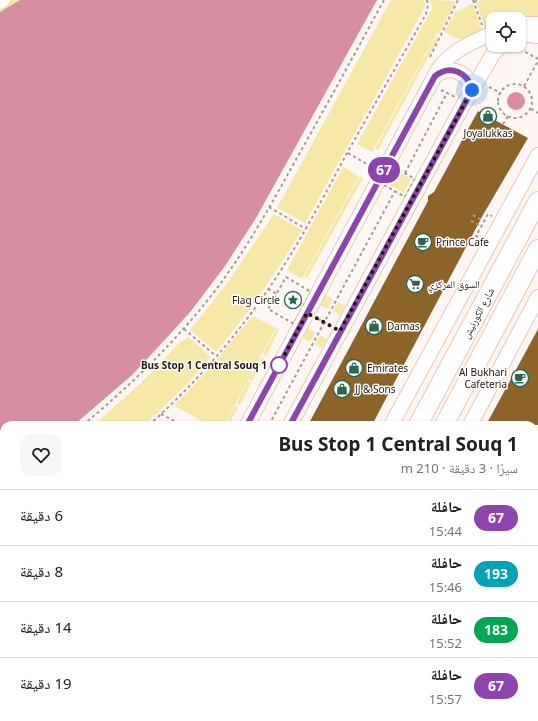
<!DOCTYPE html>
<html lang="ar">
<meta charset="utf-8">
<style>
:root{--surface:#fff;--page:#f6f6f6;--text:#202124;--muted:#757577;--line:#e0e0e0}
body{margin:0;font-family:"Noto Sans","Noto Naskh Arabic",sans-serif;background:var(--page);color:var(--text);direction:rtl;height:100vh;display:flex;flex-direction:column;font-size:15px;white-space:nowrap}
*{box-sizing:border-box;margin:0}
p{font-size:13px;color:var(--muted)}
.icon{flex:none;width:22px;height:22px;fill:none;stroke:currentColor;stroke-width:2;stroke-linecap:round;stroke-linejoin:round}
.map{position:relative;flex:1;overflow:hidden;direction:ltr}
.panel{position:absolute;left:0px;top:421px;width:538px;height:300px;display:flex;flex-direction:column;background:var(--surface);border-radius:12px 12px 0 0;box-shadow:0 1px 3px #0004;direction:rtl}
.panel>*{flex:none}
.badge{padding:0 8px;border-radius:13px;font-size:14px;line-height:26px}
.tools{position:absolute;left:486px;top:12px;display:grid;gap:8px}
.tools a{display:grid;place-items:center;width:40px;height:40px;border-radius:8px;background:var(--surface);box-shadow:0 1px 3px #0004;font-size:20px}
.you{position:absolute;width:20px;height:20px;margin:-10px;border:3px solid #fff;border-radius:50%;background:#1a73e8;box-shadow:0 0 0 6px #1a73e833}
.map>.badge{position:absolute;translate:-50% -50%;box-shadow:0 0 0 2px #fff}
.round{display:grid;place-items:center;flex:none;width:42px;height:42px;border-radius:12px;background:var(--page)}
.headline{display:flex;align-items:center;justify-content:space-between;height:68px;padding:0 20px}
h1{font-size:19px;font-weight:700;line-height:30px}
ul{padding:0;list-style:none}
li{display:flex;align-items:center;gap:12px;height:56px;padding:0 20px;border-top:1px solid var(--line)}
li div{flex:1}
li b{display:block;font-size:15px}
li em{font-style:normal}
li .badge{min-width:44px;font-weight:700;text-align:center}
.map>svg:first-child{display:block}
.green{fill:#f6e8a7}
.water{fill:#d78ea1}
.building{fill:#8c6429}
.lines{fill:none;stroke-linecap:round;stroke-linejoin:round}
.minor-casing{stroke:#eac7b4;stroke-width:16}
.major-casing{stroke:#eac7b4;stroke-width:20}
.path{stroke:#a49b96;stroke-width:2;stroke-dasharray:3 3;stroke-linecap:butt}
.minor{stroke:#fff;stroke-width:14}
.major{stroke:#fff;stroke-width:18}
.line-casing{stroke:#fff;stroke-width:9}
.line{stroke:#8e44ad;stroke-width:6}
.walk{stroke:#231710;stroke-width:4;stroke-dasharray:0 7.2}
.stop-dot{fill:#fff;stroke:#8e44ad;stroke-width:2}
.labels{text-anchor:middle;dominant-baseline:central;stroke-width:3;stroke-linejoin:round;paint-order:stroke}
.poi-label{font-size:10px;fill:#231710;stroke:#fff;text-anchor:start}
.street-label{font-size:10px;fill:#231710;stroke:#fff}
.stop-label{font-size:10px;font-weight:bold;fill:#231710;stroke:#fff;text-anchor:end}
</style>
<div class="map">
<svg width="538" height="721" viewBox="0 0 538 721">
<rect width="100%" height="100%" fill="#fdf6f2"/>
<path class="green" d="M0,0H20L0,12Z
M391,0H424L425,7L305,223L277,208Z
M430,0L456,1L439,34L437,33L372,152L357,144L432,9Z
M483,0H538V18L493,19V27L486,31L476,3Z
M473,4L483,33C463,40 463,43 444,32L456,11C463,11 466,5 473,4Z
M436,36L439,37L378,150L375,149Z
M343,167L359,176L302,279L287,270Z
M395,170L411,179L404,193L388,184Z
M360,176L363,178L307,278L304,277Z
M274,214L302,230C276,273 248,313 216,352L190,330L226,285Z
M326,295L333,299L328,309L321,305Z
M338,302L345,306L340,315L333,311Z
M253,316L276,328L224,425H210L174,406L207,371Z
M277,328L279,330L266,356L263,354Z
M308,328L315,332L310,342L303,338Z
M320,335L327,339L322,348L315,344Z
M188,337L211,357L187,384L150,420L144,425H94L141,383L182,340L183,341Z
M262,357L264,358L252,381L249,380Z
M248,381L251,383L240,405L237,403Z
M235,406L238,407L229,425H225Z
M4,488V526L0,529V490Z
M4,534V717H125L124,721H0V536Z
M538,673V721H515L517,717H534V682Z
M295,717H323L325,721H293Z"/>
<path class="water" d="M20,0H377L256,218L225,266L191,311L162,343L132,375L74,425H4V474L0,476V12Z
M507 101a9 9 0 1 1 18 0a9 9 0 1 1-18 0Z"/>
<path class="building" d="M478,111L528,138L483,215L372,425H308L428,201V196L434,192Z
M538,329V425H486L492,414Z"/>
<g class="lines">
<g class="minor-casing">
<path id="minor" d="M0,2L3,0
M519,24H538
M519,36L528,35L538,36
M435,76C450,64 468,72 472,90
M247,425L439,68C453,50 472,42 493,33
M290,425L465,102L493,54L501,45
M391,425L538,155
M470,425L538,297
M534,493L538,486
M151,717V721
M176,717L180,721
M329,717L331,721
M412,721L414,717"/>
</g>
<g class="major-casing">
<path id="major" d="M418,425L538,201
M444,425L538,249
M534,564L538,557
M534,598L538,590
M534,623L538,616
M534,657L538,649
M133,721V717
M235,721L243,717
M287,721L288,717
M439,721L442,717
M459,721L461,717
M474,721L477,717
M501,721L503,717"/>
</g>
<path class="path" d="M473,0L482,25
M474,2L479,0
M520,49L538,59
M430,57L458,0
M498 101a17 17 0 1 1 34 0a17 17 0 1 1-34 0Z
M524,86L538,61
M489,87L501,93
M441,90L455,97
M531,109L538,113
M503,124L508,116
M348,153L372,167
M394,167L415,179L405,197L384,185Z
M405,173L447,93
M269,207L306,229
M473,215L484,221
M471,221L481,226
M478,237L476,236L488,214L492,216
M286,277L311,292L294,324L268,309Z
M268,289L277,294
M318,319L330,325
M184,329L216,356
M161,414L182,425
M83,425C130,386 173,344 211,296C243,255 268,210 293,165C324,110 354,55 384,0
M149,425C204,376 253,317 291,254C311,221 329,187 347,153C373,107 400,60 426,14L428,5L427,0
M269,425L395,191
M0,483L4,481
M0,532L4,530
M534,696L538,688
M349,717L356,721
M361,721L363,717
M522,721L524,717"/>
<use href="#minor" class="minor"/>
<use href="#major" class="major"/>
</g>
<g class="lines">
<g class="line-casing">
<path id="line" d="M247,425L435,76C450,64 468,72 472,90L290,425"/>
</g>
<use href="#line" class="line"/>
<path class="walk" d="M279,365L277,369L307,313L340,331L472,90"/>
</g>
<defs>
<g id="shop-ring" transform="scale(0.9)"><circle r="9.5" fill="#fff" stroke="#2a6651" stroke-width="1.5"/><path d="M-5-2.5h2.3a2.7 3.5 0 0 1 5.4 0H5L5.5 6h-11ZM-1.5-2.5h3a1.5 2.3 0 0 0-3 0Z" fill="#2a6651"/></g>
<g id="cafe-ring" transform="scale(0.9)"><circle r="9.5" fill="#fff" stroke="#2a6651" stroke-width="1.5"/><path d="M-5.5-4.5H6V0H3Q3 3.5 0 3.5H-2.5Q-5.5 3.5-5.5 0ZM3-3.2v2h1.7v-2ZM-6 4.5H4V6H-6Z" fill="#2a6651"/></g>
<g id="supermarket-ring" transform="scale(0.9)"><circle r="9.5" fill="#fff" stroke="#2a6651" stroke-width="1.5"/><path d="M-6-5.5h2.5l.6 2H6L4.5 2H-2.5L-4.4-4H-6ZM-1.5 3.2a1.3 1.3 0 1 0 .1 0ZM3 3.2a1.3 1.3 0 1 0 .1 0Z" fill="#2a6651"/></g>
<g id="sight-ring" transform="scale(0.9)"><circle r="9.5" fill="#fff" stroke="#2a6651" stroke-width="1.5"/><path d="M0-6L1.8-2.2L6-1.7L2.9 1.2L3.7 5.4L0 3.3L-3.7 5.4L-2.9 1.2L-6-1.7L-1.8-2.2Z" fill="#2a6651"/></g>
</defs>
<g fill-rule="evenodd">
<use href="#shop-ring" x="488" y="116"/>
<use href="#cafe-ring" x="423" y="242"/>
<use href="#supermarket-ring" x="415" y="284"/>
<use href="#sight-ring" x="293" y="300"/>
<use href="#shop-ring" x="374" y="326"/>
<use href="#shop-ring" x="354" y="368"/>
<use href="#cafe-ring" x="520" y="378"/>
<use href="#shop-ring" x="342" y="389"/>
</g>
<circle class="stop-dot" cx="279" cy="365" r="8"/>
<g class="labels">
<g class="poi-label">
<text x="488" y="133" text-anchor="middle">Joyalukkas</text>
<text x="436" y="242">Prince Cafe</text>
<text x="428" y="284">السوق المركزي</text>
<text x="280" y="300" text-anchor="end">Flag Circle</text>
<text x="387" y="326">Damas</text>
<text x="367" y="368">Emirates</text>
<text x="507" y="372" text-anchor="end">Al Bukhari<tspan x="507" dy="12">Cafeteria</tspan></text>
<text x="355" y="389">JJ &amp; Sons</text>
</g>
<g class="street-label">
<text transform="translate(478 313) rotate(-62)">شارع الكورنيش</text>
</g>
<g class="stop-label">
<text x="267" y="365">Bus Stop 1 Central Souq 1</text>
</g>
</g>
</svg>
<div class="tools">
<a><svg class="icon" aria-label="locate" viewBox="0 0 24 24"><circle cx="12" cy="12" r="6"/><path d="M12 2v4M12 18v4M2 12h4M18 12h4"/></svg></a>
</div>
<div class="you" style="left:472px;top:90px"></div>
<b class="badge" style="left:384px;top:170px;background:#8e44ad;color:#fff">67</b>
<section class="panel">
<div class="headline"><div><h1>Bus Stop 1 Central Souq 1</h1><p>سيرًا · 3 دقيقة · 210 m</p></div><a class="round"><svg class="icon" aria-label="heart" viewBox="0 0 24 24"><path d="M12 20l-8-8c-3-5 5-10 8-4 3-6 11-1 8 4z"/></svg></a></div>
<ul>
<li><span class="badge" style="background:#8e44ad;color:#fff">67</span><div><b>حافلة</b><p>15:44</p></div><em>6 دقيقة</em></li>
<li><span class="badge" style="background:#00a3b4;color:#fff">193</span><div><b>حافلة</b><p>15:46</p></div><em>8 دقيقة</em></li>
<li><span class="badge" style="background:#00a651;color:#fff">183</span><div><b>حافلة</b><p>15:52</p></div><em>14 دقيقة</em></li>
<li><span class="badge" style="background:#8e44ad;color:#fff">67</span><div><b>حافلة</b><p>15:57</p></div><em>19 دقيقة</em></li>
</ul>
</section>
</div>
